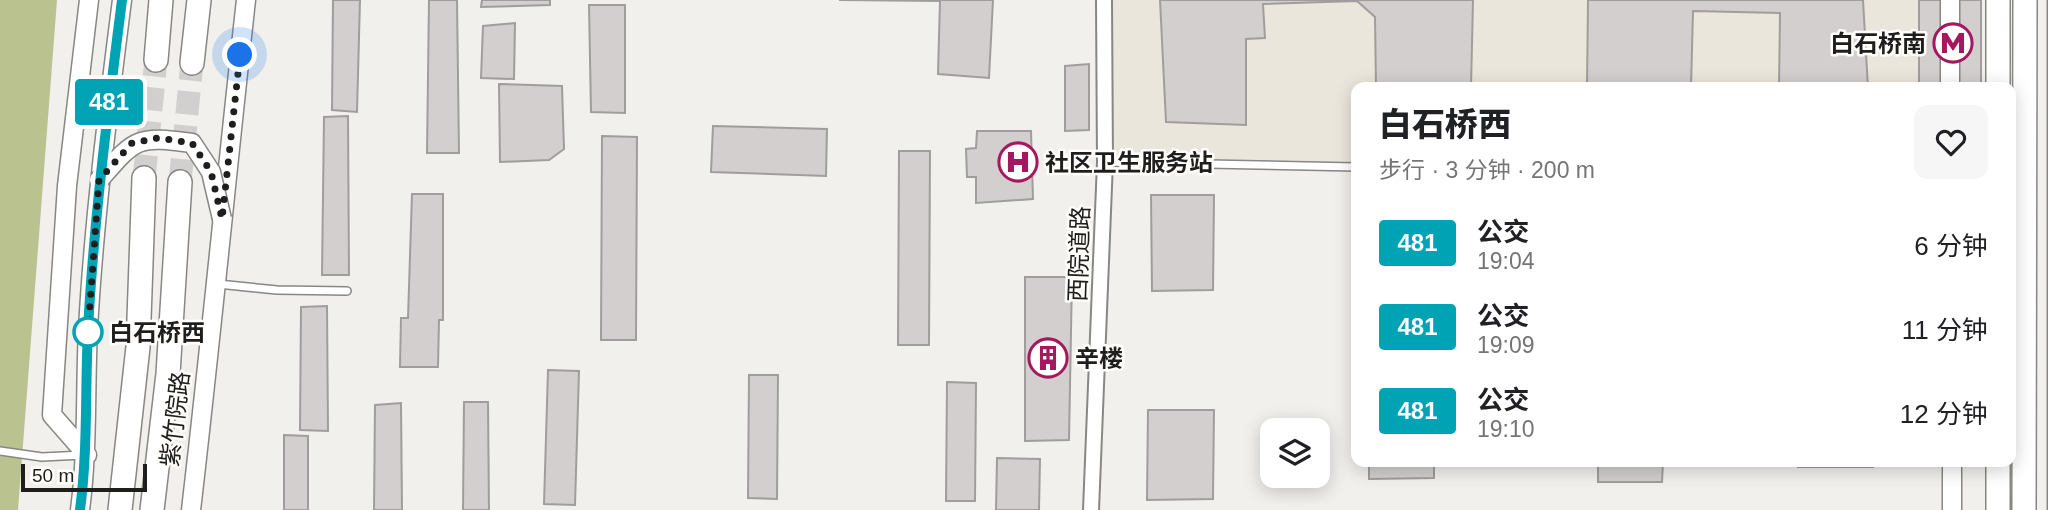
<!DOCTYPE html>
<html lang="zh">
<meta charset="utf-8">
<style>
:root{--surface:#fff;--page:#f6f6f6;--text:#202124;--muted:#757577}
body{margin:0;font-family:Helvetica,"Noto Sans SC",sans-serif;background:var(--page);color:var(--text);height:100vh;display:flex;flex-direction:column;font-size:26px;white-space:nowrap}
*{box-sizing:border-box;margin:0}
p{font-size:23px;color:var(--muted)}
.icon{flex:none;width:38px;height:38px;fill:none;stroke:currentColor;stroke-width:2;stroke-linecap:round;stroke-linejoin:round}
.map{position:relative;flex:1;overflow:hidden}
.details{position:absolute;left:1351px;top:82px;width:665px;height:385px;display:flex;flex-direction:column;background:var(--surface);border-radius:14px;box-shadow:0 4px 18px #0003}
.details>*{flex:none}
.badge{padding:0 14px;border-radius:5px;font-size:24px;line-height:46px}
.buttons{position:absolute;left:1260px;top:418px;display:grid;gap:14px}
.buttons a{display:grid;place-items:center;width:70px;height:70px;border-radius:14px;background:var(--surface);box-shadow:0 4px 18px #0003;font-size:35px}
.scale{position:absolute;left:21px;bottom:18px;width:126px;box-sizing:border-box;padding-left:7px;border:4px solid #1e1e1d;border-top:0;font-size:19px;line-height:24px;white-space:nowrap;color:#1e1e1d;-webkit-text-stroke:5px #fffefb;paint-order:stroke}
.you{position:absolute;width:35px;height:35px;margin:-18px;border:5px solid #fff;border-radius:50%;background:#1a73e8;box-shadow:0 0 0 10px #1a73e833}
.map>.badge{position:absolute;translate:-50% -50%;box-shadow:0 0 0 4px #fff}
.round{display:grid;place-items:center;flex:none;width:74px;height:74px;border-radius:14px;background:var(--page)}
.head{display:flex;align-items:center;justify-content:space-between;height:119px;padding:0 28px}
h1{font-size:33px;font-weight:800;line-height:52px}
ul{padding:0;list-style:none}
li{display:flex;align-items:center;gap:21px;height:84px;padding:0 28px}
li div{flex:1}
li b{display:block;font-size:26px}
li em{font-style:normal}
li .badge{min-width:77px;font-weight:700;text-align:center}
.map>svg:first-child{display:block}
.built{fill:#ebe6dc}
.green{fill:#bac390}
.building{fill:#d3cfce;stroke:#a09d9c;stroke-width:2}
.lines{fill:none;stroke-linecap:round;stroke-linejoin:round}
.trunk-tunnel{stroke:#d1d0ce;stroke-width:23;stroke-dasharray:23 11;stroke-linecap:butt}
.service-casing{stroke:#888784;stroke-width:10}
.minor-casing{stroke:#888784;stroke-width:18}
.tertiary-casing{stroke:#888784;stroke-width:21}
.primary-casing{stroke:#888784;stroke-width:26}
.trunk-casing{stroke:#888784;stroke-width:26}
.service{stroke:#fff;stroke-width:7}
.minor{stroke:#fff;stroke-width:14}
.tertiary{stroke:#fff;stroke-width:18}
.primary{stroke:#fff;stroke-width:23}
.trunk{stroke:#fff;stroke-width:23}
.tertiary-bridge-casing{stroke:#888784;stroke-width:21;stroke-linecap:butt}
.tertiary-bridge{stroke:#fff;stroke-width:18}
.line-casing{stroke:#fff;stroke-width:16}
.line{stroke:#00a3b4;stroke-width:10}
.walk{stroke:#1e1e1d;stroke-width:7;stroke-dasharray:0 12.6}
.stop-dot{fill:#fff;stroke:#00a3b4;stroke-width:3.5}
.labels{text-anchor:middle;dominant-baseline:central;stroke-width:5;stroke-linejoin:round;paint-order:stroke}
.poi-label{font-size:24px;font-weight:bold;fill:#1e1e1d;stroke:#fffefb;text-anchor:start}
.street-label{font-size:24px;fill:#1e1e1d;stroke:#fffefb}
.stop-label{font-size:24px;font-weight:bold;fill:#1e1e1d;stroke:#fffefb;text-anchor:start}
</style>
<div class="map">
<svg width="2058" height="510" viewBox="0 0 2058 510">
<rect width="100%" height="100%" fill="#f1f0ed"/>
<path class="built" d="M1105,0H1939V87L1356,88V167L1105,162Z"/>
<path class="green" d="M0,0H57L18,510H0Z"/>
<path class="building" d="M333,0H360L357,112L332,110Z
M429,0H457L459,153H427Z
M482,0H550V5L481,7Z
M839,0H993L989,78L938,74L940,1Z
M1160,0H1473L1471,88H1376L1375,17L1357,1L1263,4L1265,38L1246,39V125L1166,122Z
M1588,0H1863L1868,88H1779L1780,13L1693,11L1691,88H1587Z
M1919,0H1981V88H1919Z
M589,5H625V113L591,112Z
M515,23L514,79L481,78L483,26Z
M1089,64V130L1065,131V66Z
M499,84L562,86L564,149L549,160L500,162Z
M348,116L349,275H322L324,117Z
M713,126L827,129L826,176L711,172Z
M977,131H1031L1033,199L976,203V177H967L966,149L976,148Z
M602,136L637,137L636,340H601Z
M899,151H930L929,345H898Z
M412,194H443V320H439L438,367H400L401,318H408Z
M1151,195H1214L1213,290L1152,291Z
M1025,277H1072L1069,440L1025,441Z
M327,306L328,431L300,430L301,307Z
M548,370L579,371L575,505L544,504Z
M749,375H778L777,499L748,498Z
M947,382L976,383L975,501H946Z
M464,402H488L489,510H463Z
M401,403L402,510H374L375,405Z
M1148,410H1214L1213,499L1147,500Z
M284,435L308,436V510H284Z
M997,458L1040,459L1039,510H996Z
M1369,462H1434V478L1369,479Z
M1598,462H1663L1662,482H1598Z
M1798,462H1873V467H1798Z"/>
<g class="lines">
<path class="trunk-tunnel" d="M144,178L156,60
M180,182L192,63"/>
<g class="service-casing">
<path id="service" d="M1105,162L1356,167
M218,284L277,290L347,291
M0,451L42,457L83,455"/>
</g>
<g class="minor-casing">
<path id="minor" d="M1091,510L1105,162L1104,0"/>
</g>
<g class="tertiary-casing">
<path id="tertiary" d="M1950,0V88
M2057,0V510
M87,455L52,415L67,186L89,0
M1952,462V510
M80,510C88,449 85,390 88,329C94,219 108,110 122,0
M191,510C211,340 227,170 246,0"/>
</g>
<g class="primary-casing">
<path id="primary" d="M1998,88V0
M1998,462V510
M2024,510L2025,0"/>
</g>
<g class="trunk-casing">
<path id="trunk" d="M156,60L161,0
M192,63L199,0
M120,510L138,347L144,178
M152,510L168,374L180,182"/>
</g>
<use href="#service" class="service"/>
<use href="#minor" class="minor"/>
<use href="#tertiary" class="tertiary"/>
<use href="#primary" class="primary"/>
<use href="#trunk" class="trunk"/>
<g class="tertiary-bridge-casing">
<path id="tertiary-bridge" d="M99,180C135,139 136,135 192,143L211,172L222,219"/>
</g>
<use href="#tertiary-bridge" class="tertiary-bridge"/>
</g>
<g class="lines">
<g class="line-casing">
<path id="line" d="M80,510C88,449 85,390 88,329C94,219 108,110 122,0"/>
</g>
<use href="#line" class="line"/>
<path class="walk" d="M88,332L99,180L132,143L158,138L192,143L211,172L222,219L240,55"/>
</g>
<defs>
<g id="metro-ring" transform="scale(2.0125)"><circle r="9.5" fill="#fffefb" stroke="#a4185f" stroke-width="1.5"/><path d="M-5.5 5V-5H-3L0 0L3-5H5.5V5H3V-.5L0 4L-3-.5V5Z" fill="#a4185f"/></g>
<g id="hospital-ring" transform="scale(2.0125)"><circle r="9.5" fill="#fffefb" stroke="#a4185f" stroke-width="1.5"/><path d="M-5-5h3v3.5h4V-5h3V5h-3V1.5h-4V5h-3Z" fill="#a4185f"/></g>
<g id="building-ring" transform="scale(2.0125)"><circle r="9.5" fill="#fffefb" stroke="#a4185f" stroke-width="1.5"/><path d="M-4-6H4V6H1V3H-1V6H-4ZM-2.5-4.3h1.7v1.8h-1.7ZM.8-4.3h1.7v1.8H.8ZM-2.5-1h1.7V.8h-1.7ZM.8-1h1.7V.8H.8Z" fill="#a4185f"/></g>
</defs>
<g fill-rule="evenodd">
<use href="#metro-ring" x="1953" y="43"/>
<use href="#hospital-ring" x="1018" y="162"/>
<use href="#building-ring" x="1048" y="358"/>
</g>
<circle class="stop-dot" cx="88" cy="332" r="14"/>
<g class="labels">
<g class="poi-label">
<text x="1926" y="43" text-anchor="end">白石桥南</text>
<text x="1045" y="162">社区卫生服务站</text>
<text x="1075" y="358">辛楼</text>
</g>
<g class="street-label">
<text transform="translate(1079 254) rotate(-88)">西院道路</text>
<text transform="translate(175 419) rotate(-83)">紫竹院路</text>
</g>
<g class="stop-label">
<text x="109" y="332">白石桥西</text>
</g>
</g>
</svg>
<div class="buttons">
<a><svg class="icon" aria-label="layers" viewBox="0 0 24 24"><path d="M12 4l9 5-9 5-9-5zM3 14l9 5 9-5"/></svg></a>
</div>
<div class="scale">50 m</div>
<div class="you" style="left:240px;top:55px"></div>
<b class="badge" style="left:109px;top:102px;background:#00a3b4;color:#fff">481</b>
<section class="details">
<div class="head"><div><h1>白石桥西</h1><p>步行 · 3 分钟 · 200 m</p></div><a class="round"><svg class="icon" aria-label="heart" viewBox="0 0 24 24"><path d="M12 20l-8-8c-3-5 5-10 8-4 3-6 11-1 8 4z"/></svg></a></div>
<ul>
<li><span class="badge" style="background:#00a3b4;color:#fff">481</span><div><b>公交</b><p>19:04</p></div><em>6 分钟</em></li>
<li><span class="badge" style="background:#00a3b4;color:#fff">481</span><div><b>公交</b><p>19:09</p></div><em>11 分钟</em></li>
<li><span class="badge" style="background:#00a3b4;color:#fff">481</span><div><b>公交</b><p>19:10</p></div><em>12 分钟</em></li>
</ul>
</section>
</div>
